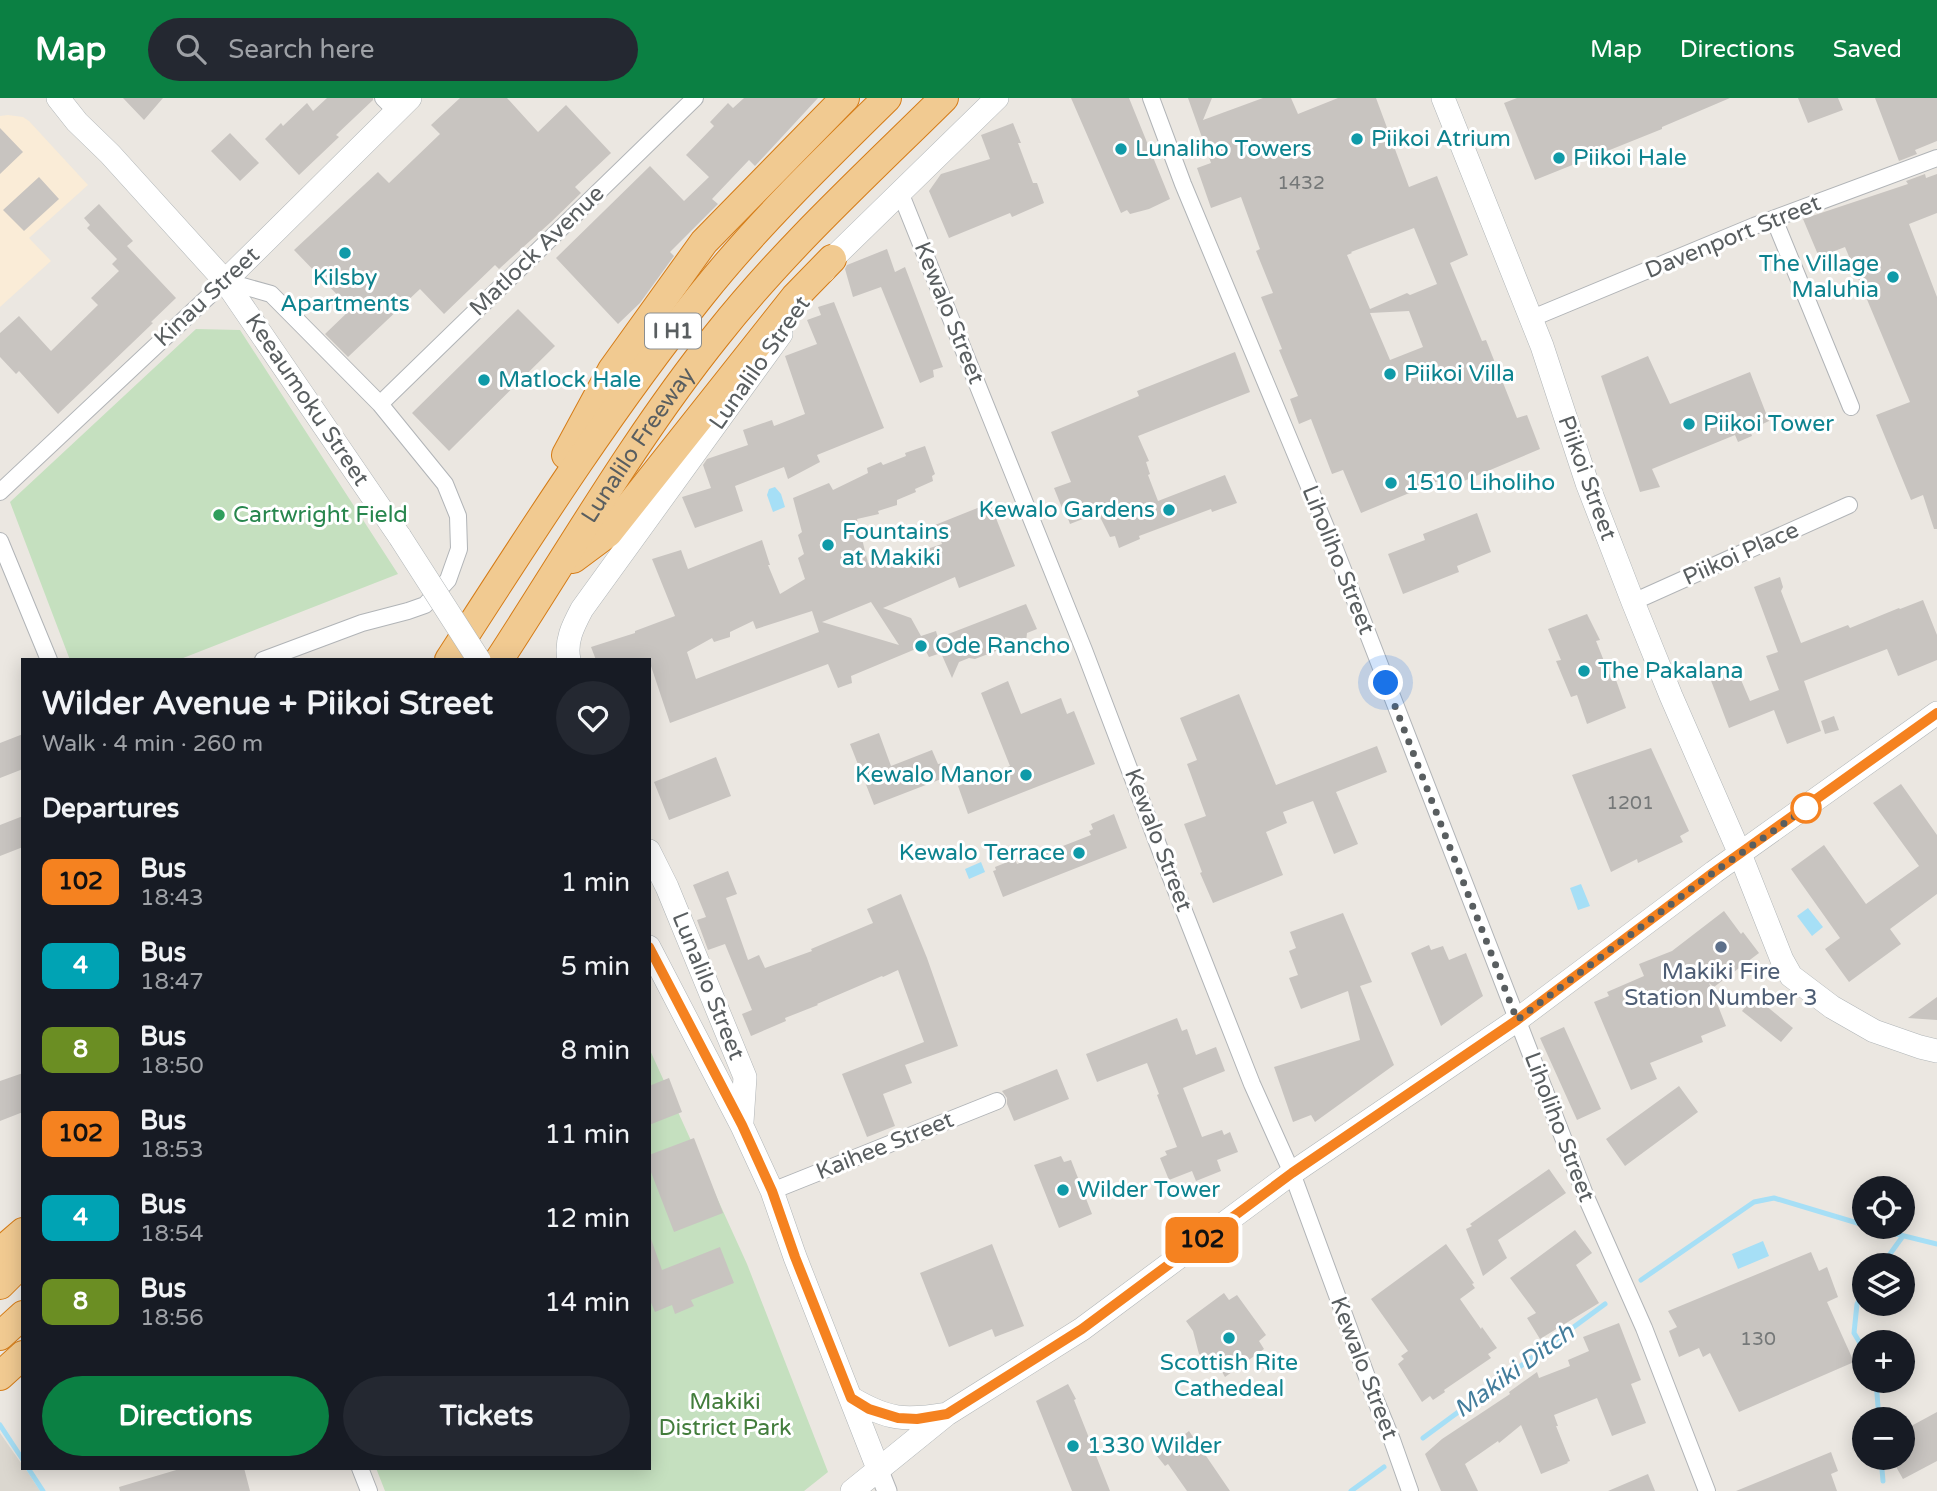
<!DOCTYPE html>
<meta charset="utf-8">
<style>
:root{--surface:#171b24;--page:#242831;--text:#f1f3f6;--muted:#9ea1a6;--accent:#0b8043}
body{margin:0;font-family:"Varela Round",sans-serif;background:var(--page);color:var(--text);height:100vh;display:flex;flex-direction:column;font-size:26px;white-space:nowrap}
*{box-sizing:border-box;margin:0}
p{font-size:23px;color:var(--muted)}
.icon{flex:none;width:38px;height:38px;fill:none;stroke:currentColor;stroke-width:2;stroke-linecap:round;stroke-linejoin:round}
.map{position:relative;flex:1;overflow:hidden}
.side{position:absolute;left:21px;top:560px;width:630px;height:812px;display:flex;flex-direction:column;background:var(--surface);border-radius:0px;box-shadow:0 4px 18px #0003}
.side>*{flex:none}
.badge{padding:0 14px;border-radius:10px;font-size:24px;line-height:46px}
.tools{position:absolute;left:1852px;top:1078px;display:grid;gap:14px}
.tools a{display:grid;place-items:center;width:63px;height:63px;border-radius:50%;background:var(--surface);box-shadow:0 4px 18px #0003;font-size:35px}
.you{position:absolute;width:35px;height:35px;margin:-18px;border:5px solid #fff;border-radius:50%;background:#1a73e8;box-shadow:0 0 0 10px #1a73e833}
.map>.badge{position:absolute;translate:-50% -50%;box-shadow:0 0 0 4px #fff}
h2{padding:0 21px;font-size:26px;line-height:63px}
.round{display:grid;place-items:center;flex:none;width:74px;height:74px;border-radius:37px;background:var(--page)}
.head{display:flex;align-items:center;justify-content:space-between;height:119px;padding:0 21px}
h1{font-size:33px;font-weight:700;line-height:52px}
.button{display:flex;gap:14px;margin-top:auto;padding:14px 21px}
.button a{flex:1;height:80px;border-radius:42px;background:var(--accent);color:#fff;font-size:28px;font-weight:700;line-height:80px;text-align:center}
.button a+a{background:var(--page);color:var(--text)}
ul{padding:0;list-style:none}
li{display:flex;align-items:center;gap:21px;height:84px;padding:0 21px}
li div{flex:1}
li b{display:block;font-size:26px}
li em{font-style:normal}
li .badge{min-width:77px;font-weight:700;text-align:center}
header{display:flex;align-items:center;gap:42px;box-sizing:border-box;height:98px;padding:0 35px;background:var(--accent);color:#fff}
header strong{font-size:33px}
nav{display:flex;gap:38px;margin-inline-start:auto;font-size:24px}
.search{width:490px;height:63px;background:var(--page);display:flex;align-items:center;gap:18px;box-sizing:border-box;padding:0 24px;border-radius:38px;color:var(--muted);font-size:26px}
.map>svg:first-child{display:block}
.commercial{fill:#faecd7}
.education{fill:#dbd7cf}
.green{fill:#c5e0bf}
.water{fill:#a6dff6}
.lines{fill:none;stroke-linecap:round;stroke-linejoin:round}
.stream{stroke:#a6dff6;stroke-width:5}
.building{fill:#c8c4c0;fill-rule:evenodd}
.minor-casing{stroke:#b1b4b7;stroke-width:18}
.tertiary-casing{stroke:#b1b4b7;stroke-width:21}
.secondary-casing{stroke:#b0b5b7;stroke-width:24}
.motorway-casing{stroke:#d57c17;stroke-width:30}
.minor{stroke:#fff;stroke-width:16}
.tertiary{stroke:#fff;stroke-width:19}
.secondary{stroke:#fff;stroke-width:23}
.motorway{stroke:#f1ca91;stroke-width:28}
.secondary-bridge-casing{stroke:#b0b5b7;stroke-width:24;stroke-linecap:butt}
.secondary-bridge{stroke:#fff;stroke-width:23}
.line-casing{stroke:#fff;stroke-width:16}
.line{stroke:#f58220;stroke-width:10}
.walk{stroke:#595e60;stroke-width:7;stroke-dasharray:0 12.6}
.culture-dot{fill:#0f9aa8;stroke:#fff;stroke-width:2.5}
.leisure-dot{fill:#2e9e5b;stroke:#fff;stroke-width:2.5}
.stop-dot{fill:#fff;stroke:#f58220;stroke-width:3.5}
.service-dot{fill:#5c6f8a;stroke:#fff;stroke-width:2.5}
.labels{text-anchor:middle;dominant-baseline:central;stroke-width:6;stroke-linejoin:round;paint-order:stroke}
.number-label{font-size:19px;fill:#757878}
.shield{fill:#fff;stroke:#8b8e90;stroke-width:2}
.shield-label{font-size:21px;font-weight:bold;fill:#595e60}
.culture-label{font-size:23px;fill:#0d838f;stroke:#fff;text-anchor:start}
.street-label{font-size:23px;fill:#595e60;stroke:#fff}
.leisure-label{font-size:23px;fill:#27864d;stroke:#fff;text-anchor:start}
.service-label{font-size:23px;fill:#4e5e75;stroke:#fff}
.park-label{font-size:23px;fill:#437d3c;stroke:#fff}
.water-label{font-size:24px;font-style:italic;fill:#437d9c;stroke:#fff}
</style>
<header>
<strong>Map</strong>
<div class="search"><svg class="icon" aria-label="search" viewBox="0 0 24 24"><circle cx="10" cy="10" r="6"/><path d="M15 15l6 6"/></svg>Search here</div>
<nav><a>Map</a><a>Directions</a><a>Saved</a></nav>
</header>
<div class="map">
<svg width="1937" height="1393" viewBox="0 0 1937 1393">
<rect width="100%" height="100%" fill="#ebe7e1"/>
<path class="commercial" d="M8,17L23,19L29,23L88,87L29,140L51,163L0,209V18Z"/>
<path class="education" d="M0,1335L23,1368V1370H25L40,1393H0Z"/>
<path class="green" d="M196,231L240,232L398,476L178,562H70L10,404Z
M649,950L747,1166L828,1374L804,1393H385L376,1370H649Z"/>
<path class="water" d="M775,389L781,396L785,409L773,414L767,397L769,391Z
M981,764L985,774L969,781L965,771Z
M1581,786L1590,808L1578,812L1570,790Z
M1808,810L1823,829L1812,838L1797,818Z
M1763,1143L1769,1158L1738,1171L1732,1156Z"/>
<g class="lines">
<path class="stream" d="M1868,1129L1937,1146
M1882,1167L1903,1138
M1641,1182L1754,1104L1774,1100L1864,1127
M1864,1192L1857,1206L1854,1235L1864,1252
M1876,1283L1879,1321
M0,1327L23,1362
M1423,1340L1605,1206
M1881,1360L1883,1383
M28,1370L43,1393
M1351,1393L1384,1369"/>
</g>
<path class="building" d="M123,0H163L144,22Z
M327,0H373V2L336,37L339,39L299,77L265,41L281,25L283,28L307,5L313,13Z
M460,0H507L538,34L566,7L611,55L575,89L581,95L551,124L499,171L495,167L444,216L420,191L348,259L325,236L351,211L294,152L378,74L389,85L440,36L431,27Z
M744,0H818L755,68L749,62L712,101L718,106L670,154L674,158L640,205L618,226L556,160L650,68L684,103L709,79L686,57L714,28L710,24L728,5L733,10Z
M1071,0H1129L1170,101L1149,111L1130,116L1127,112L1121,115Z
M1188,0H1212L1203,22L1263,0H1291L1298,16L1338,0H1376L1409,89L1437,78L1468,157L1450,165L1482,243L1486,242L1517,320L1527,317L1540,351L1452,388L1448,379L1361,415L1343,372L1332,376L1311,321L1299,326L1290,301L1298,298L1279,252L1282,251L1261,199L1273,195L1256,153L1260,151L1241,99L1211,110L1197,70L1211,65ZM1414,130L1437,186L1410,197L1407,195L1370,211L1347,157L1352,155L1351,154ZM1409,213L1423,249L1390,262L1370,215Z
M1517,0H1730L1662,29V31L1535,82L1504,5Z
M1798,0H1838L1843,12L1808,25Z
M1875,0H1937V43L1915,52L1917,56L1899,63Z
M1013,25L1021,45H1018L1033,85H1037L1044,105L1012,119L1010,115L949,140L929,93L941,76L990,61L981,37Z
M0,30L23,54L0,76Z
M230,35L259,65L240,83L211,53Z
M1925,76L1926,80L1937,76V115L1909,126L1937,199V431H1934L1923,397L1911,402L1876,317L1910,304L1845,149L1819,159L1803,121L1908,86L1906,83Z
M39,79L59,101L24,133L3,112Z
M99,106L133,143L127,148L176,200L151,224L153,225L58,316L19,273L16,276L0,259V235L19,218L51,253L98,207L91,200L119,173L112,166L117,161L87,130L90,127L84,120Z
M887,151L895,174L905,169L943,269L933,272L934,279L920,285L881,189L853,199L845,171L847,167Z
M834,204L884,330L817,357L820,364L788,381L784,369L735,388L743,413L695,430L682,399L711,390L703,367L707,361L748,347L743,332L772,322L774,328L805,316L785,258L817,246L807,222L821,217L818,209Z
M518,211L555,248L449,353L412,315Z
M1235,254L1250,294L1138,338L1149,363L1146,364L1150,376L1148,377L1158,403L1225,377L1237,405L1212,414L1211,411L1139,438L1140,441L1119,450L1115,438L1110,439L1098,415L1070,426L1066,415H1064L1054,390L1071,384L1051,334L1139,298L1137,293Z
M1648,258L1670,306L1750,274L1769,323L1750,332L1752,338L1738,344L1735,337L1652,371L1660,389L1640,394L1601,278Z
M925,348L935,376L932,378L933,383L915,391L916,394L897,402V407L878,413L879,416L857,421L868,465L880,458L882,465L905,454L906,458L942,446L935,427L990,405L1015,468L959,490L955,479L883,510L911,520L921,538L936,533L938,540L1026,506L1037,531L1027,535L1026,544L1005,539L1004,548L996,553L975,561L969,560L959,564L952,580L941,555L929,559L923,548L851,578L852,585L838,590L828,566L670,625L649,562H596L591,549L635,535V533L675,518L652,461L681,452L688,471L762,442L770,467H768L780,496L805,481L798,460L804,456L798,437L802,434L793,400L829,385L833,392L868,375L867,370L881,364L883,367L906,358L905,355ZM871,504L899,547L822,524ZM812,513L819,534L696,581L687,554L712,540L714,544L730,539V534L753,523L756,531Z
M1477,415L1491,454L1457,468L1459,474L1403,496L1388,456L1425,442L1423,436Z
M1780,479L1783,489L1781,493L1801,545L1848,527L1850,530L1899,510L1900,511L1923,502L1937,537V562L1898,578L1887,551L1804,583L1821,633L1787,646L1774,612L1729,630L1710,580L1736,570L1750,603L1779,592L1766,558L1778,554L1754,489Z
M1587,516L1600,542L1596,543L1612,583L1616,582L1626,610L1587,626L1577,597L1571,599L1556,563L1561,562L1548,531Z
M1008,583L1021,616L1061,600L1067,616L1074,613L1095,666L968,716L958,688L1010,668L981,595Z
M1239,596L1276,687L1377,648L1387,674L1336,694L1358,746L1334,756L1313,703L1283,714L1287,725L1266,734L1283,777L1213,805L1200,775L1202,774L1184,726L1206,718L1187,666L1197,662L1180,620Z
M1834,618L1839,632L1825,636L1821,623Z
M879,635L891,668L932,652L938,666L944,665L949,678L874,707L850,646Z
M23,636V671L0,680V645Z
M1651,650L1689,733L1680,738L1683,744L1638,765L1637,761L1611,774L1572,677Z
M716,659L731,698L669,722L654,684Z
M1901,686L1937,737V796L1890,831L1901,846L1849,884L1825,851L1840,840L1791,771L1824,747L1866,806L1919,768L1873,705Z
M1114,716L1127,750L1003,799L993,773L996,772L995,769L1015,761L1017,766L1091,737L1089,733L1093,731L1091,726Z
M23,718V749L0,758V727Z
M728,773L737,796L726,800L748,862L759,857L765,870L812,853L811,851L873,825L867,811L901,796L927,860L958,948L905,967L912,985L883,996L895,1028L867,1039L842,976L924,944L898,872L883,879L882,878L817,906L818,907L785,920L786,923L751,938L742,916L752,912L725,846L708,852L697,822L706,819L693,787Z
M1724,813L1741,836L1743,834L1759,855L1714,889L1709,885L1726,928L1701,938L1703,944L1650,965L1657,981L1631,992L1594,904L1609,898L1607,894L1644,878L1639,866L1672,853Z
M1343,815L1372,884L1360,888L1394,967L1315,1024L1311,1017L1293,1024L1274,969L1360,942L1348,893L1301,911L1289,880L1298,877L1289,853L1296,850L1290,834Z
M1429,847L1431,852L1443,848L1449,862L1466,855L1483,898L1441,928L1411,855Z
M1754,898L1793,930L1781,944L1742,913Z
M1937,899V922L1908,920Z
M1177,920L1182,933L1187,931L1196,957L1216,949L1225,973L1183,990L1202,1039L1222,1032L1224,1037L1230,1034L1238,1054L1217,1062L1221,1073L1196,1083L1192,1073L1169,1082L1160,1060L1167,1057L1165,1053L1177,1049L1157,997L1159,996L1147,965L1097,984L1086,956Z
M1564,929L1601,1011L1577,1022L1540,940Z
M1057,971L1069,1001L1014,1023L1007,1006V1000L1002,993Z
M23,975V1014L0,1023V983Z
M669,980L682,1014L649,1027V988Z
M1679,988L1698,1014L1625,1068L1606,1041Z
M694,1040L723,1115L674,1134L649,1069V1057Z
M1061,1058L1064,1064L1071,1062L1092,1116L1059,1130L1034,1067Z
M1549,1071L1566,1095L1498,1142L1507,1160L1483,1178L1466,1131L1472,1128L1470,1126Z
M1575,1132L1592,1155L1576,1167L1599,1205L1540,1241L1527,1220L1536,1215L1510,1180Z
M651,1141L662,1172L720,1149L734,1185L691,1202L694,1208L675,1216L672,1207L655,1214L649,1200V1142Z
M992,1146L1024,1228L995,1239L992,1231L949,1249L920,1175Z
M1446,1146L1474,1185L1472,1186L1475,1190L1460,1201L1481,1231L1482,1229L1497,1250L1488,1256L1491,1260L1444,1292L1445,1294L1433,1302L1430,1298L1422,1304L1398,1266L1404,1261L1401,1258L1408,1253L1371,1201Z
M1811,1154L1819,1173L1827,1169L1838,1199L1827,1204L1854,1264L1739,1314L1710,1255L1703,1259L1699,1250L1679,1259L1669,1233L1677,1229L1668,1213Z
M1224,1195L1229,1202L1237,1197L1266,1237L1259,1243L1264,1251L1225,1279L1218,1267L1199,1256L1193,1233L1186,1223Z
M1619,1225L1641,1282L1631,1286L1646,1325L1612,1338L1597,1300L1554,1317L1558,1328H1556L1570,1363L1567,1364L1568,1365L1541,1376L1521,1327L1499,1345L1498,1343L1465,1366L1478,1393H1441L1425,1356L1442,1341L1510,1296L1509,1294L1537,1274L1539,1280L1570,1268L1568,1262L1589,1253L1583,1239Z
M1068,1286L1076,1301L1074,1302L1110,1393H1072L1036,1303Z
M1937,1314V1363L1903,1381L1891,1360H1902V1333Z
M1189,1333L1230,1393H1187L1168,1366L1165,1368L1157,1358Z
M1831,1354L1838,1373L1831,1376L1837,1393H1736Z
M183,1370H244L250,1393H120L119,1389Z
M1648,1376L1655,1393H1608Z"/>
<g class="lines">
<g class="minor-casing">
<path id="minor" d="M383,0L397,14
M1151,0L1183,86L1335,451L1586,1099L1644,1230L1707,1393
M900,94L1084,552L1162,757L1252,986L1292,1075L1374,1298L1392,1342L1410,1393
M1774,121L1851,309
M1530,221L1754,128L1937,60
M380,306L695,0
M0,394L225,183L271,196L380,306L445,386L458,418L459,451L448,482L425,507L408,513L362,525L263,562
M0,443L49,562
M1633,504L1849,407
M772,1093L997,1003
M360,1370L369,1393"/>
</g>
<g class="tertiary-casing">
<path id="tertiary" d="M879,1373L887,1393"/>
</g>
<g class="secondary-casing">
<path id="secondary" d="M58,0L77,24L110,56L225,183L400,439
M1443,0L1542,248L1587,385L1633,504L1671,598L1740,756L1782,862L1791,878L1832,909L1874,933L1920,949L1937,953
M824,173L832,161L997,0
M225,183L410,0
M569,562C565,543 573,528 582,511L781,236
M649,753L667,789L745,979L742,1024
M649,849L742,1028L772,1093L795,1159L879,1373
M851,1300C888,1322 905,1323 947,1316
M852,1393L947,1316L1082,1231L1292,1075L1517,922L1714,774L1937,615"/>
</g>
<g class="motorway-casing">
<g id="motorway">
<path d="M566,357L612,272L704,144L845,0"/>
<path d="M573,461L608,435L795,199L832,161"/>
<path d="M449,562C529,438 609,312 702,196C758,126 823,63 887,0"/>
<path id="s1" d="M499,562C570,453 636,338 717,237C785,151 866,77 944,0"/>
<path d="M0,1154L23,1134"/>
<path d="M0,1187L23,1164"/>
<path d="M0,1238L23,1217"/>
<path d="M0,1278L23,1257"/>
</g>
</g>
<use href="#minor" class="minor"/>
<use href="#tertiary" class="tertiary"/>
<use href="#secondary" class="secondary"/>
<use href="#motorway" class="motorway"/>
<g class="secondary-bridge-casing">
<path id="secondary-bridge" d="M400,439L479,562"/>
</g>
<use href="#secondary-bridge" class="secondary-bridge"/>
</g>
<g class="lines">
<g class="line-casing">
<path id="line" d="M649,849L742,1027L772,1093L795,1159L851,1300L869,1311L898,1320L917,1321L947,1316L1082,1231L1292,1075L1517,922L1714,774L1937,615"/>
</g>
<use href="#line" class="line"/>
<path class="walk" d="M1386,585L1517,922L1714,774L1815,704L1806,710"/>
</g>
<g class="culture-dot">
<circle cx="1357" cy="41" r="7"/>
<circle cx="1121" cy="51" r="7"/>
<circle cx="1559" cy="60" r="7"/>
<circle cx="345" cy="155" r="7"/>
<circle cx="1893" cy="179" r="7"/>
<circle cx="1390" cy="276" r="7"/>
<circle cx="484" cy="282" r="7"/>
<circle cx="1689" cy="326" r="7"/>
<circle cx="1391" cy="385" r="7"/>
<circle cx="1169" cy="412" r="7"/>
<circle cx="828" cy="447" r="7"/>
<circle cx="921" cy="548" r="7"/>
<circle cx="1584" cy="573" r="7"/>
<circle cx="1026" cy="677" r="7"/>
<circle cx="1079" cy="755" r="7"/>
<circle cx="1063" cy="1092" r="7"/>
<circle cx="1229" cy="1240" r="7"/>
<circle cx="1073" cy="1348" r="7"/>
</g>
<circle class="leisure-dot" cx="219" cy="417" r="7"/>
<circle class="stop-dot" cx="1806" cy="710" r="14"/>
<circle class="service-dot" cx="1721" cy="849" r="7"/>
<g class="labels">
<g class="number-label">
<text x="1301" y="85">1432</text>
<text x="1630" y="705">1201</text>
<text x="1758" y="1241">130</text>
</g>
<rect class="shield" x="645" y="215.5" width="56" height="35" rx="5"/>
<g class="shield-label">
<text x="673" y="233">I H1</text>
</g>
<g class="culture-label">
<text x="1371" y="41">Piikoi Atrium</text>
<text x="1135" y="51">Lunaliho Towers</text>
<text x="1573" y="60">Piikoi Hale</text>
<text x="1879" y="166" text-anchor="end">The Village<tspan x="1879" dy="26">Maluhia</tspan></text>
<text x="345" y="180" text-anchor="middle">Kilsby<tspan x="345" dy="26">Apartments</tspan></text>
<text x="1404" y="276">Piikoi Villa</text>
<text x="498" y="282">Matlock Hale</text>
<text x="1703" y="326">Piikoi Tower</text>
<text x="1405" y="385">1510 Liholiho</text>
<text x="1155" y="412" text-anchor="end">Kewalo Gardens</text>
<text x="842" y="434">Fountains<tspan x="842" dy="26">at Makiki</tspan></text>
<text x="935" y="548">Ode Rancho</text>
<text x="1598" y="573">The Pakalana</text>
<text x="1012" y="677" text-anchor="end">Kewalo Manor</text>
<text x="1065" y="755" text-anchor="end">Kewalo Terrace</text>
<text x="1077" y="1092">Wilder Tower</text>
<text x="1229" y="1265" text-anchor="middle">Scottish Rite<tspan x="1229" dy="26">Cathedeal</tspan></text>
<text x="1087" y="1348">1330 Wilder</text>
</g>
<g class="street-label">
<text transform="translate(1733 139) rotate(-22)">Davenport Street</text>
<text transform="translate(537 153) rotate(-44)">Matlock Avenue</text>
<text transform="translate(207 199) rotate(-43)">Kinau Street</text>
<text transform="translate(949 215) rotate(68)">Kewalo Street</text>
<text transform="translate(760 265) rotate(-55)">Lunalilo Street</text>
<text transform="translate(307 302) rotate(56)">Keeaumoku Street</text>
<text stroke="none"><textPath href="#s1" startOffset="256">Lunalilo Freeway</textPath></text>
<text transform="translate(1587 380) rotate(70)">Piikoi Street</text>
<text transform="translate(1741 456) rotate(-24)">Piikoi Place</text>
<text transform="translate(1338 462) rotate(68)">Liholiho Street</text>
<text transform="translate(1158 742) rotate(69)">Kewalo Street</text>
<text transform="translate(708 888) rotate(68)">Lunalilo Street</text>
<text transform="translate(1559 1029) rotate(69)">Liholiho Street</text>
<text transform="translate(885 1048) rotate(-22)">Kaihee Street</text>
<text transform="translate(1364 1270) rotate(69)">Kewalo Street</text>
</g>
<g class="leisure-label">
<text x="233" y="417">Cartwright Field</text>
</g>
<g class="service-label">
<text x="1721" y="874">Makiki Fire<tspan x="1721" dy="26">Station Number 3</tspan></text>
</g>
<g class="park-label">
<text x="725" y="1304">Makiki<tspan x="725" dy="26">District Park</tspan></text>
</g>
<g class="water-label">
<text transform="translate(1514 1273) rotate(-36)">Makiki Ditch</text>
</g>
</g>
</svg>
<div class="tools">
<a><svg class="icon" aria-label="locate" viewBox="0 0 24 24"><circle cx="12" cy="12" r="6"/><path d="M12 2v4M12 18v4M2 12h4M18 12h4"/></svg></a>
<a><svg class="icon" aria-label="layers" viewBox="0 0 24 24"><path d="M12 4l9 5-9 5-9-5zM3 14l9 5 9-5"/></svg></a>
<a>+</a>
<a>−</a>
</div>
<div class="you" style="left:1386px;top:585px"></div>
<b class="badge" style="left:1202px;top:1142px;background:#f58220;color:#111">102</b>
<section class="side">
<div class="head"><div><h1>Wilder Avenue + Piikoi Street</h1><p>Walk · 4 min · 260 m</p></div><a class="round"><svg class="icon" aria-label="heart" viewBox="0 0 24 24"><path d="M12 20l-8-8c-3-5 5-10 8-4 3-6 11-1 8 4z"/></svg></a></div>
<h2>Departures</h2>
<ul>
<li><span class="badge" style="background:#f58220;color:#111">102</span><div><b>Bus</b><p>18:43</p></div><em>1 min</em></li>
<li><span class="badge" style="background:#00a3b4;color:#fff">4</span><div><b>Bus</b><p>18:47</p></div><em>5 min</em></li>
<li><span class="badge" style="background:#6b8e23;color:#fff">8</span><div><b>Bus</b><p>18:50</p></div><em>8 min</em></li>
<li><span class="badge" style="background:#f58220;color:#111">102</span><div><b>Bus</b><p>18:53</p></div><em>11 min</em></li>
<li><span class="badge" style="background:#00a3b4;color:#fff">4</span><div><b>Bus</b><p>18:54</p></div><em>12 min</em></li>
<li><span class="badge" style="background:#6b8e23;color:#fff">8</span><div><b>Bus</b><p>18:56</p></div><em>14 min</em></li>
</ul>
<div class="button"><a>Directions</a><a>Tickets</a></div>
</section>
</div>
